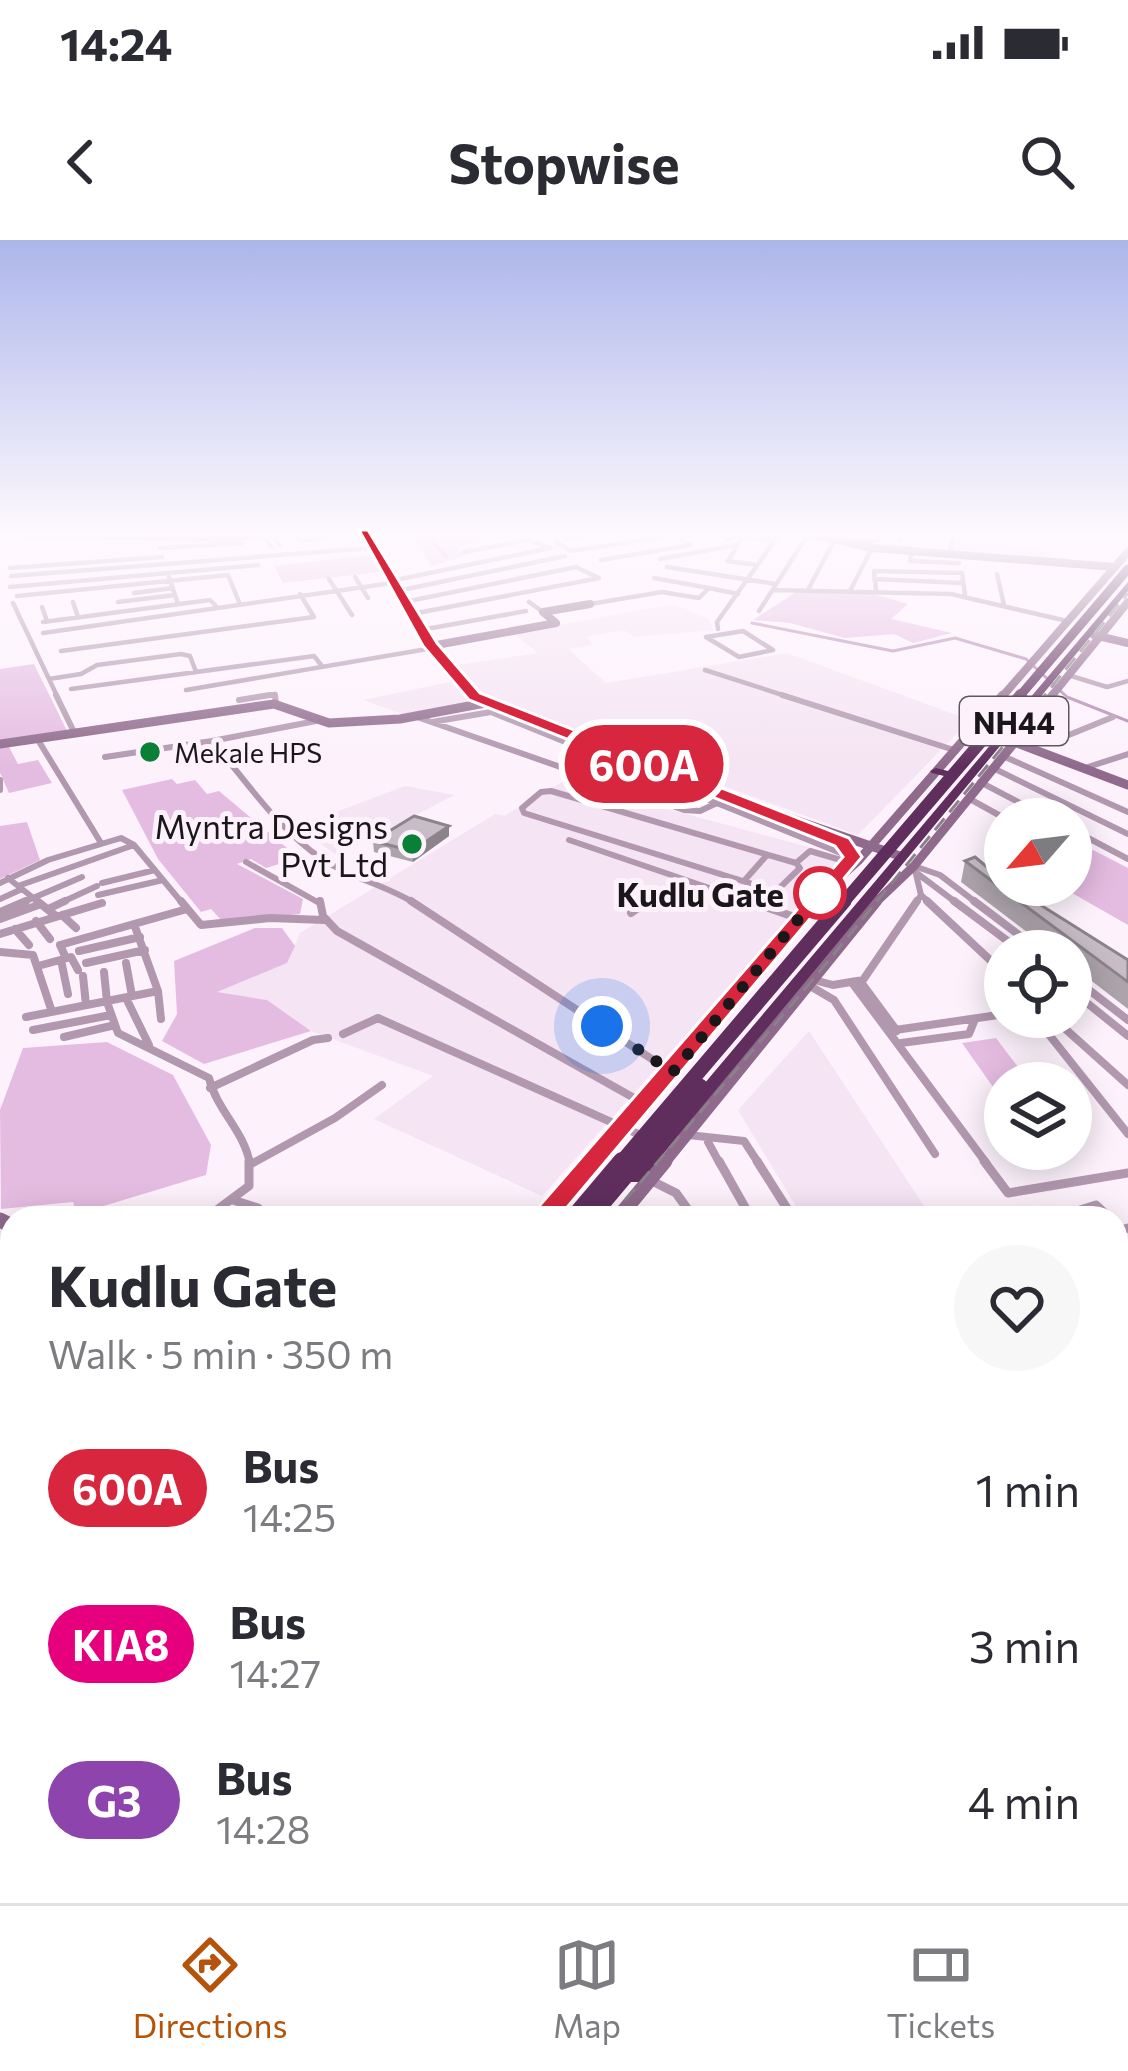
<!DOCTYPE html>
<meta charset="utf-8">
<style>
:root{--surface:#fff;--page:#f7f7f7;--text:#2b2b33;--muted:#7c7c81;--line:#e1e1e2;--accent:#b45309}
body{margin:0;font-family:Commissioner,sans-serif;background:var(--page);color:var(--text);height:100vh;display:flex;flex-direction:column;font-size:45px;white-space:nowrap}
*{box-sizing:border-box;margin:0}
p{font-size:39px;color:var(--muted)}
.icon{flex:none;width:66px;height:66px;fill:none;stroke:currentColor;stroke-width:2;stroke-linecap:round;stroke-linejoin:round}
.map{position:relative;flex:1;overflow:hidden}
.panel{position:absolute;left:0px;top:966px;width:1128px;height:699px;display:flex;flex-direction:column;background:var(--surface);border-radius:36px 36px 0 0;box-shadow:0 6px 30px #0003}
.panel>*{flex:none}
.badge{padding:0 24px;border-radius:39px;font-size:42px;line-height:78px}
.needle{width:78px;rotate:242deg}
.controls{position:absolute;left:984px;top:558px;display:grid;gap:24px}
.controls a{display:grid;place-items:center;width:108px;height:108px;border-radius:50%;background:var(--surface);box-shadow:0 6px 30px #0003;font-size:60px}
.you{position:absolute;width:60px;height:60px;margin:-30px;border:9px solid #fff;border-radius:50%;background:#1a73e8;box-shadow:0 0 0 18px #1a73e833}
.map>.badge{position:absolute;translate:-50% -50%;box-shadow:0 0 0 6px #fff}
.round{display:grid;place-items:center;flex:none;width:126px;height:126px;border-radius:63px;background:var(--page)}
.overview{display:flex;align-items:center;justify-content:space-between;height:204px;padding:0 48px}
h1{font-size:57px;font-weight:700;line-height:90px}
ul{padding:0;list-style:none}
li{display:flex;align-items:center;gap:36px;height:156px;padding:0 48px}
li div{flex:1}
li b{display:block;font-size:45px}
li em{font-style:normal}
li .badge{min-width:132px;font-weight:700;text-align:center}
.status{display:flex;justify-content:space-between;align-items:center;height:84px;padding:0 60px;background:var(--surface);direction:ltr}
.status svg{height:33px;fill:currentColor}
header{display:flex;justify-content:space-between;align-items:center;height:156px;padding:0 48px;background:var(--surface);font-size:54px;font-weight:700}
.tabs{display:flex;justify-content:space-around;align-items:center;height:168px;border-top:3px solid var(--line);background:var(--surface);font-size:33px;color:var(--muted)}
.tabs a{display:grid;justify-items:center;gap:6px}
.tabs .current{color:var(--accent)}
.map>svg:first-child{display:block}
.built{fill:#f5e4f3}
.green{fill:#e5bce1}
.water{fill:#f4b9f0;stroke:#b388b0;stroke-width:3}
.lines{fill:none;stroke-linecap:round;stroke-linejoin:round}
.stream{stroke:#b388b0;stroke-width:3}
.street-far4{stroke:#b198af;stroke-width:4.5}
.street-far3{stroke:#b198af;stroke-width:6}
.street-far2{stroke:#b198af;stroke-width:8}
.street-far1{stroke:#b198af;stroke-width:9}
.street{stroke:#b198af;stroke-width:12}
.secondary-far4{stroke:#8f6a8c;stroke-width:8}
.secondary-far3{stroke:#8f6a8c;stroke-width:9}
.secondary-far2{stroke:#8f6a8c;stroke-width:12}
.secondary-far1{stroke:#8f6a8c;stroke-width:15}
.secondary{stroke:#8f6a8c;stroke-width:18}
.highway{fill:#5f2e5d;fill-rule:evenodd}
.rail-far1{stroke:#898288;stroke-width:3;stroke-dasharray:15 8;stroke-linecap:butt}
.rail{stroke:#898288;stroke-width:4.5;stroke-dasharray:36 18;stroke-linecap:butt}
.highway-bridge-far3{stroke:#5f2e5d;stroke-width:9}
.highway-bridge-far2{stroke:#5f2e5d;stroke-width:12}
.highway-bridge-far1{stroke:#5f2e5d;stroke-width:15}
.highway-bridge{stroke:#5f2e5d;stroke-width:18}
.wall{fill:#aca3ab}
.shaded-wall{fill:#8c848b}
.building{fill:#c8bdc7;stroke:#8c848b;stroke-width:3}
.line{fill:#d7263d;stroke:#fff;stroke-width:3}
.walk{stroke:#1a1619;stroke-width:12;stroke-dasharray:0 21.6}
.poi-dot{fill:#0a7f36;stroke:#fdf2fc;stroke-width:4.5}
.stop-dot{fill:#fff;stroke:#d7263d;stroke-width:6}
.labels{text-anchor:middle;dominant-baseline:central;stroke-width:10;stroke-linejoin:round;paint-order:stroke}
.far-poi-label{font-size:27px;fill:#1a1619;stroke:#fdf2fc;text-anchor:start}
.shield{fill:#fdf2fc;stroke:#5e585d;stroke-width:3}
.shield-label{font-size:30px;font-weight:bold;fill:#1a1619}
.poi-label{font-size:33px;fill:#1a1619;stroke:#fdf2fc;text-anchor:end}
.stop-label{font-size:33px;font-weight:bold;fill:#1a1619;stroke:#fdf2fc;text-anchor:end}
</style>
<div class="status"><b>14:24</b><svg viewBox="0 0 49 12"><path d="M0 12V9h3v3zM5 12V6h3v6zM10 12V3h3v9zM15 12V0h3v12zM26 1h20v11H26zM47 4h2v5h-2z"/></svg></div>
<header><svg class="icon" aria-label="back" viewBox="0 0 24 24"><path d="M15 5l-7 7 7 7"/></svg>Stopwise<svg class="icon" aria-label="search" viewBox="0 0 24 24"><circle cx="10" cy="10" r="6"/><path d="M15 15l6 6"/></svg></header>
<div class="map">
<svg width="1128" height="1663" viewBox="0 0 1128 1663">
<rect width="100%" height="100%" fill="#fdf2fc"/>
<path class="built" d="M999,293L1008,309L1048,311L1051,319L952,311L955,294Z
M674,364L710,380L713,390L634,397L624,390L586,397L593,405L568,409L606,443L787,413L970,480L858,595L490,461L458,425L538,413L513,393Z
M455,441L476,463L406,475L363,460Z
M564,541L845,617L542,956L374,879L433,836L311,791L267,760L214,752L287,723L300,693L495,574L504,576Z
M405,546L455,555L337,615L296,587Z
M809,791L926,969L898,978H803L738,870Z"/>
<path class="green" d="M409,293H523L456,307L465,316L432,326Z
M369,315L380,332L283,343L274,326Z
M799,350L867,352L908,364L891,379L952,393L913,403L894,394L845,398L790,383L753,380Z
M34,424L68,493L0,500V429Z
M9,507L18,524L38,520L52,543L9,553L0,533V508Z
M172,539L177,544L195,540L207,554L219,551L299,618L266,628L251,619L237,624L303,659L300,674L223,682L211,669L201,672L158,619L122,550Z
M27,582L40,620L0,639V586Z
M1093,610L1128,628V685L1058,645H1071V619Z
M255,688H282L295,706L287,723L217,752L267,760L311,791L204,824L162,801L177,774L174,721Z
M996,798L1030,843H1005V864L962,803Z
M107,802L173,835L211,905L206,935L77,974L73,962L1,969L0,870L23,808Z"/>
<path class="water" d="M12,1045V1416L0,1417V1048Z"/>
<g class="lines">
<path class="stream" d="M752,383L893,411L955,398L1026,419L1067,457L1128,481"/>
<path class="street-far4" d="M270,293L280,305
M288,293L302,301L353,293
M425,293L446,316
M554,293L568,298L609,293
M854,293L861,302
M900,293L901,300
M262,295L271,306
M742,297L728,321L757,325
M742,297L775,300
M726,299L757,293
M556,302L571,311L669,296L665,293
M861,302L878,301L876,293
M160,308L242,303
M912,310L910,321L959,323
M464,312L528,300L547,307
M949,312L955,293
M660,319L737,305
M601,320L691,305L674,295L681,293
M667,327L776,344
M10,328L162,317
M997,334L1004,365
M11,336L371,308
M169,337L178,364
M355,337L368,358
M654,338L709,348
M329,339L352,375
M874,339L963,343
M391,341L550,308
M10,347L258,325
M809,348L834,301
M851,349L872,308
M773,350L951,354L1067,381
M876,350L874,331L962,333L965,355
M397,351L565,316
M134,353L173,348
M17,356L228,335L239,362
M73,362L78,377
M118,362L175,355
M404,362L576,327L599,338L412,374
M529,362L543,372
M13,363L58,458
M590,364L662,352L699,358L709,348L738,354
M42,367L47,381
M759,371L809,293
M43,382L210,360L215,365
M718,389L717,382L780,293
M421,390L526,371
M743,391L773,410L739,417L706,397Z
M43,393L392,343
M61,411L314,377L300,354
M705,430L792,458
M1068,435L1107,447L1128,441
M49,439L81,434L97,425L181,414L190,416L196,432
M71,449L314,416L322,426
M186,450L433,408
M252,458L275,454V458"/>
<path class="street-far3" d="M56,455L75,494
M275,455L276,464
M782,455L954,510
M239,460L270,455
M417,477L684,570L700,571L719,562
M316,481L212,501C246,541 278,589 322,619C350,638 386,645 416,664
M432,482L491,472L853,618
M1025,489L1059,499L1113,477
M38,500L101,603
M1003,516L1128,572
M105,517L212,501
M993,528L1128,594
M1085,528L1128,514
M0,540V550
M980,542L1051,579
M968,558L1006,579
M1071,589L1128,619
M569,600L756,664
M246,622L321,664
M796,623L810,611L851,623
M914,626L940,635L978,664
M914,626L921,655L915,664
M918,634L958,664
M8,638L41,664
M744,641L767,615
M0,643L48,620L121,598L134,605L183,664
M102,643L155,630
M18,646L134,605
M775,651L524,573L522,568L541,552L551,551L796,623
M98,655L163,640
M921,655L931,664
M0,659L22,649
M19,664L82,637
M58,664L97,646
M644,664L679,639
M763,664L800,628L796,623"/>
<path class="street-far2" d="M37,661L56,676
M181,661L201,685L270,678L324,680
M320,661L323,676L337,691L643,863
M411,661L670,831
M748,661L800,679
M927,661L1005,734
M954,661L1021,711
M974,661L1040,711
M761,666L766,661
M48,669L65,661
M0,672L26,661
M631,673L648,661
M62,675L76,688
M0,679L41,664
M36,681L50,699
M15,689L29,705
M0,694L102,663
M79,711L140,697
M0,712L33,715L52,772
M66,718L60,705L134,684
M61,720L68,754
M86,723L145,710
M126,723L132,756
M38,726L71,717L78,730
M104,732L107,762L118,793L209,838C217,871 244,890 250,924
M83,736L86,765
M1071,736L1128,780
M814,740L833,745L863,740L917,661
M860,741L897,791
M853,744L987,924
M810,746L834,760L935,914
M1071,750L1128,796
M158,751L161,779
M126,758L149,805
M26,777L158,751L134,684L187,669
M1035,777L1128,894
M1052,777L1128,845
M33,790L111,775
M895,790L1005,774
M343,794L378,778L638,894
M64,797L115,785
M901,803L969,794L975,779
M210,848L313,800L328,798
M688,895L744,901L759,924
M708,902L720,924
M253,923L335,878L382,845"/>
<path class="street-far1" d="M719,921L751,978
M757,921L793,978
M984,921L1008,953L1128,933
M652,941L676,953L694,978
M233,960L258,968L267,978
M206,978L249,946V921
M1055,978L1096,965L1110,978
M1116,992L1128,988
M1116,1062L1128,1058
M1116,1076L1128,1090
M1116,1130L1128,1124
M1116,1140L1128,1152"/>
<path class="street" d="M1116,1258L1128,1254
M1116,1292L1128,1309
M1116,1381L1128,1378
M0,1437L12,1436
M1116,1454L1128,1451
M0,1465L12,1452
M1116,1545L1128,1543
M257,1653L265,1663
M938,1653L943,1663
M1114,1653L1119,1661
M125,1663L135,1653
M410,1663L421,1653
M714,1663L815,1653"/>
<path class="secondary-far4" d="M6,293L229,298L269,293
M363,293L431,406L479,458
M807,293L872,308L1115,327
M1094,395L1128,403
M431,406L556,383L543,372L590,364
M1001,458L1128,312
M1050,458L1128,362"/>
<path class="secondary-far3" d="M473,455L728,557L900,616
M1014,502L1128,545
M0,504L274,464L329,483L400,479L485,463
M810,664L858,621L1003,455
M874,664L914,626L1053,455"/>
<path class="secondary-far2" d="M590,924L759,732L812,661
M663,924L876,661"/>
<path class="secondary-far1" d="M543,978L593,921
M618,978L665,921
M0,980L12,986
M0,1035L12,1032"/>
<path class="secondary" d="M0,1573L12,1560
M514,1653L522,1663
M66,1663L74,1653"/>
<path class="highway" d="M1128,342V351L640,942H628L626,938L628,934Z
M936,528L952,532L954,534L948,537L932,533L930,531Z
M12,1605V1653H47L42,1663H0V1613Z"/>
<path class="rail-far1" d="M610,978L816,736L1128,353"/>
<path class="rail" d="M56,1663L65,1653"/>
<path class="highway-bridge-far3" d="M1018,458L1128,329"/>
<path class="highway-bridge-far2" d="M842,664L1021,455"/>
<path class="highway-bridge-far1" d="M620,924L844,661
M634,924L700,846"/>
<path class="highway-bridge" d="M578,973L622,921
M589,978L637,921"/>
</g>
<path class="wall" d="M449,586V596L413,622L374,612L373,601Z
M965,621L1005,642L1128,720V769L1071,725V711H1052L961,642Z"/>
<path class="shaded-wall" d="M449,586V596L413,622L412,611Z"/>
<path class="building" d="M414,576L449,586L412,611L373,601Z
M975,617L1005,642V645H1009L1128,720V742L965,621Z"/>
<linearGradient id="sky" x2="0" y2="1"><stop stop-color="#adb6eb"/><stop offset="0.56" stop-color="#fef9fe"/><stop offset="1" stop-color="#fef9fe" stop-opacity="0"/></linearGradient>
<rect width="1128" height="526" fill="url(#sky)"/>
<path class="line" d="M359,290H368L437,403L480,453L849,598L862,617L553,984L543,987L530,978L534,972L843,617L835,606L469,460L423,406Z"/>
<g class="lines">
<path class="walk" d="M602,786L673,832L824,648L820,653"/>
</g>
<g class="poi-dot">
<circle cx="150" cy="512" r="12"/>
<circle cx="412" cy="604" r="12"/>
</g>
<circle class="stop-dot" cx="820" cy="653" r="24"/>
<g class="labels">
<g class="far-poi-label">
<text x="174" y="512">Mekale HPS</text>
</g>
<rect class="shield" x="960" y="457" width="108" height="48" rx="9"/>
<g class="shield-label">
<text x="1014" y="481">NH44</text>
</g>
<g class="poi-label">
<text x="388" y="585">Myntra Designs<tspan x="388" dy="38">Pvt Ltd</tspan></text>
</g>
<g class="stop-label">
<text x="784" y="653">Kudlu Gate</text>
</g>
</g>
</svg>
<div class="controls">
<a><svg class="needle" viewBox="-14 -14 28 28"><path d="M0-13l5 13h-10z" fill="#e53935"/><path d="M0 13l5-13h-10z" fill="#7c7c81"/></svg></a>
<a><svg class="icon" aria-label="locate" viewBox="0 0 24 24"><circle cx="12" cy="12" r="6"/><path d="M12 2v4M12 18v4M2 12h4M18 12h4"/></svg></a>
<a><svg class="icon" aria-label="layers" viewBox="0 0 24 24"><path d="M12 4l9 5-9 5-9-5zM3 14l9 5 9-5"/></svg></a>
</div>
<div class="you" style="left:602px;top:786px"></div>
<b class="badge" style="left:644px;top:524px;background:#d7263d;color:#fff">600A</b>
<section class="panel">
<div class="overview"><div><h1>Kudlu Gate</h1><p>Walk · 5 min · 350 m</p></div><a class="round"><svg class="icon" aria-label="heart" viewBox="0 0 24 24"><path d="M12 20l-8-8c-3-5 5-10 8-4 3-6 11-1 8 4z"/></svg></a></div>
<ul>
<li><span class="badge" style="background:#d7263d;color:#fff">600A</span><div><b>Bus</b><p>14:25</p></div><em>1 min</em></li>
<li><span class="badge" style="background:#e6007e;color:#fff">KIA8</span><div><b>Bus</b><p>14:27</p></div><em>3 min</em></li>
<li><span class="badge" style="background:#8e44ad;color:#fff">G3</span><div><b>Bus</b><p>14:28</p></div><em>4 min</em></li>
</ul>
</section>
</div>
<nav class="tabs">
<a class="current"><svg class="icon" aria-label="directions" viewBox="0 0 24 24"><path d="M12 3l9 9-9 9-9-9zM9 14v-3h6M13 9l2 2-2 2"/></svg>Directions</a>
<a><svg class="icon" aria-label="map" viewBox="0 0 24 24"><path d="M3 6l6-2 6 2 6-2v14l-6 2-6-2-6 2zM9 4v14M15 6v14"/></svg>Map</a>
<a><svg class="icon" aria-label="tickets" viewBox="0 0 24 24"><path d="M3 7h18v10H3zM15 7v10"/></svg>Tickets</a>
</nav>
